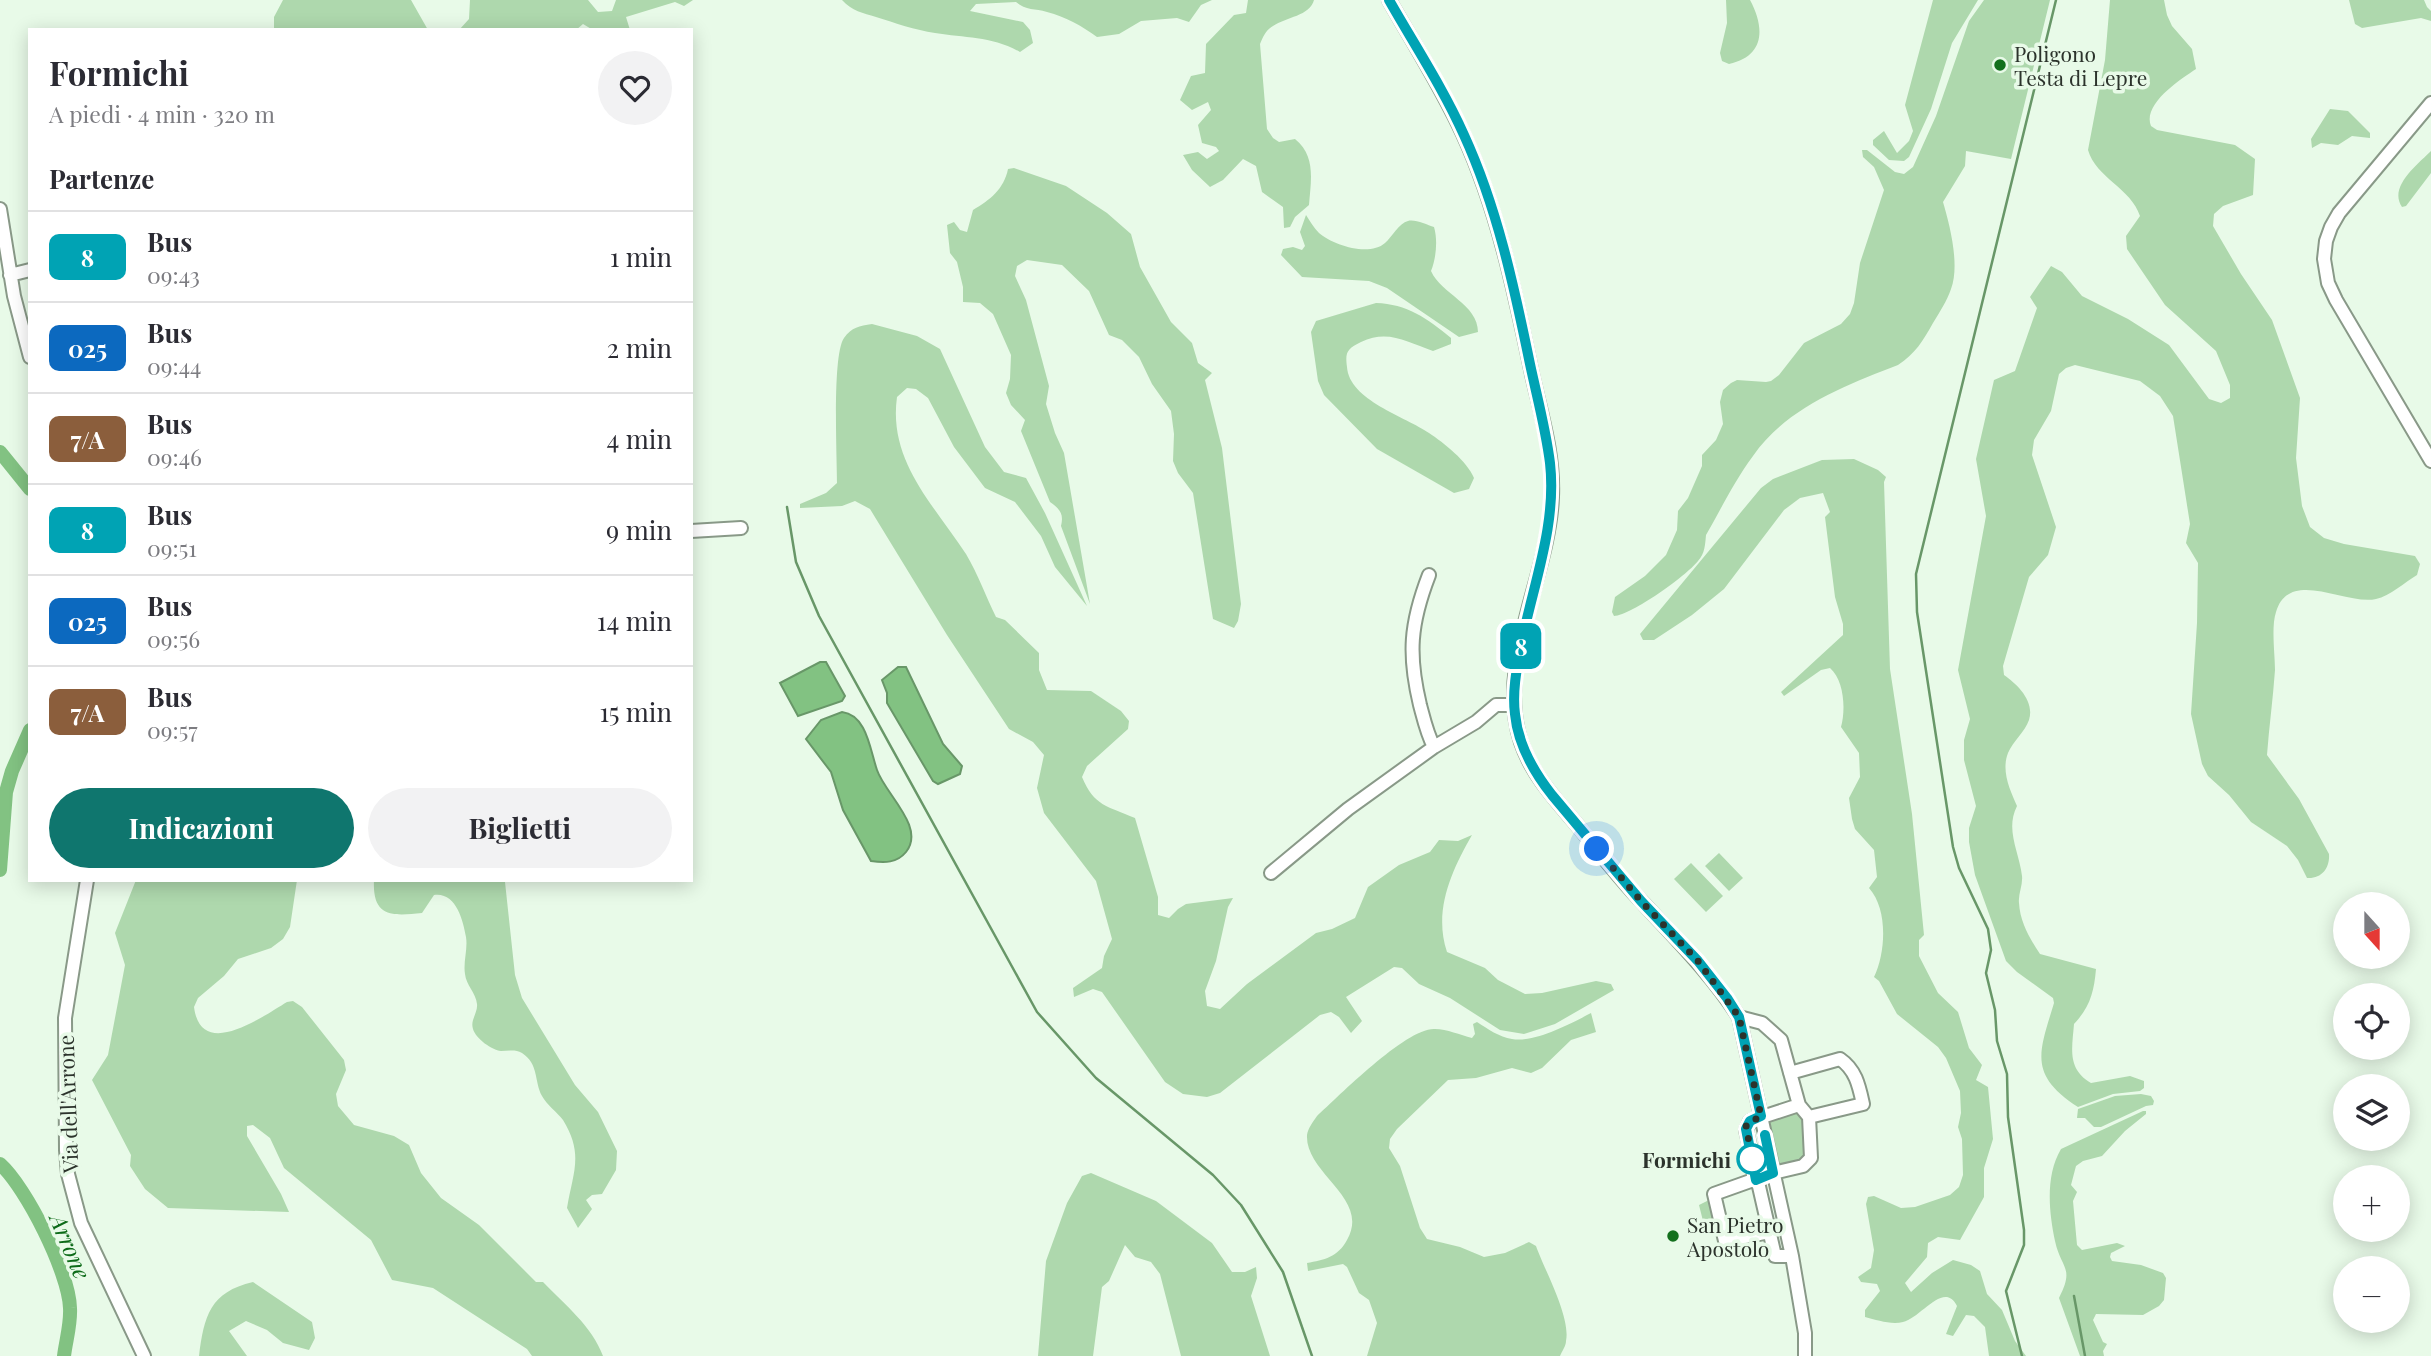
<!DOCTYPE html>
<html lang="it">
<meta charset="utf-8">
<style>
:root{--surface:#fff;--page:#f2f2f3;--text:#2b2b33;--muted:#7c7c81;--line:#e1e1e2;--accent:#0f766e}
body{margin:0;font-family:"Playfair Display",serif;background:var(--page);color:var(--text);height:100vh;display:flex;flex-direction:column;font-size:26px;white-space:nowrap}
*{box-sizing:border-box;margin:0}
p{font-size:23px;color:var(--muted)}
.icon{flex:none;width:38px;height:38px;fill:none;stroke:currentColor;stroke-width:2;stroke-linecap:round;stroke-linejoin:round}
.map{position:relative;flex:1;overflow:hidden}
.sheet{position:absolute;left:28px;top:28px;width:665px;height:854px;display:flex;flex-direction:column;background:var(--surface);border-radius:0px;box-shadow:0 4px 18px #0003}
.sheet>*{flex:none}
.badge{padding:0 14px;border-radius:10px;font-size:24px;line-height:46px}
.needle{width:46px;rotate:159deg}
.controls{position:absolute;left:2333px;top:892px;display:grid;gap:14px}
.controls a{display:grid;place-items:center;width:77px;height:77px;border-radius:50%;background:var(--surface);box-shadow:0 4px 18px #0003;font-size:35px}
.you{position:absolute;width:35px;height:35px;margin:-18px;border:5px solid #fff;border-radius:50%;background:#1a73e8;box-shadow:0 0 0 10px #1a73e833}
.map>.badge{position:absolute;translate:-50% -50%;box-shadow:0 0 0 4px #fff}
h2{padding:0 21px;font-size:26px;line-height:63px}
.round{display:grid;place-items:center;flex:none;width:74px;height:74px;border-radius:37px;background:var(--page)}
.overview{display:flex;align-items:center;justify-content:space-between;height:119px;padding:0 21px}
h1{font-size:33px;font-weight:700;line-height:52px}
.cta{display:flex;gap:14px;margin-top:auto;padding:14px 21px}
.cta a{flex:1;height:80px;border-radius:42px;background:var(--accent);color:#fff;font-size:28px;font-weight:700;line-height:80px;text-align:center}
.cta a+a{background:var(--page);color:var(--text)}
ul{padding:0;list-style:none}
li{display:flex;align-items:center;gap:21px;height:91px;padding:0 21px;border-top:2px solid var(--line)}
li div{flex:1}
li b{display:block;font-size:26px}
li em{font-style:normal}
li .badge{min-width:77px;font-weight:700;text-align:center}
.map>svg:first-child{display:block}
.green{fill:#aed8ad}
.water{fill:#82c282;stroke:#689768;stroke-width:2}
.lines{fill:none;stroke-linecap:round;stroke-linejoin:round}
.stream{stroke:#689768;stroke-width:2.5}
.river{stroke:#82c282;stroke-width:14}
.minor-casing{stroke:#899988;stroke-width:16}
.minor{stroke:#fff;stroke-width:12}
.line-casing{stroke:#fff;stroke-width:16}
.line{stroke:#00a3b4;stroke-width:10}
.walk{stroke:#2c332c;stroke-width:7;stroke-dasharray:0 12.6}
.poi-dot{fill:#13701d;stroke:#e8fae8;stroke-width:2.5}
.stop-dot{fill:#fff;stroke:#00a3b4;stroke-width:3.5}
.labels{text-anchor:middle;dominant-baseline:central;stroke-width:7;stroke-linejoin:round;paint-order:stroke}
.poi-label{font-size:21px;fill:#2c332c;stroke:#e8fae8;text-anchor:start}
.street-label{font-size:21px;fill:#2c332c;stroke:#e8fae8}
.stop-label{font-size:21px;font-weight:bold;fill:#2c332c;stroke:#e8fae8;text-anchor:end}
.water-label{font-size:23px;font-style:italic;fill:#0c6a18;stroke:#e8fae8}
</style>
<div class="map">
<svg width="2431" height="1356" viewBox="0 0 2431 1356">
<rect width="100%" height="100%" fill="#e8fae8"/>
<path class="green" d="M283,0H411L428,30H274V17Z
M470,0H588L598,12L612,11L616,0H693L684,6L675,2L626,17L630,30H593L583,24L576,30H459L469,19Z
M842,0H1212L1201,5L1189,22L1177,18L1141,21L1119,34L1097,37C1082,26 1066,17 1047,12C1035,8 1026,11 1016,2L976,4L970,11L1023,22L1030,30L1033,43L1020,52C992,36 965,38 935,33C915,30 895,23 876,17C863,13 852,11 842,0Z
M1248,0H1314C1310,16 1286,17 1273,26C1266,30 1263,37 1260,44L1267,129L1273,138L1279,142L1295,139C1316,156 1311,180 1309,205L1295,217L1290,227L1284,228L1283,207L1262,192L1256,166L1243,159L1223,180L1210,187L1192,170L1183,155L1198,152L1207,159L1219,151L1216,147L1202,143L1198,125L1211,110L1208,102L1192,110L1180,100L1191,76L1205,73L1206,44L1234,15L1246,13Z
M1726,0H1750C1765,28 1765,56 1729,64L1722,61L1720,53L1727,23Z
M1933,0H1978L1952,43L1931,109L1909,157L1904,161L1889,160L1873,145V140L1884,131L1897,153L1909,141L1913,131L1905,105Z
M1984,0H2050L2011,159L1966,151L1965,166L1943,202C1950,226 1960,265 1951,289C1947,301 1939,313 1933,323C1923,341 1915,354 1898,365C1846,385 1786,408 1753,456C1735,480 1721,509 1706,535C1705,545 1705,553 1698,561C1686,576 1632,615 1614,616L1612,612L1615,597L1645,576L1666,555L1677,530L1678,511L1688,498L1702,466V455L1716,440L1723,424L1720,402L1723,390L1731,383L1737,380L1766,382L1771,381L1779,375L1804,343L1841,324L1850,314L1854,303L1860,263L1884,190L1874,167L1863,157L1862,150H1867L1895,172L1904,174L1913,167L1936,116L1969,21Z
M2110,0H2164L2167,15L2172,26L2192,49L2196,69C2181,79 2142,104 2151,126L2157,130L2235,145L2255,159L2253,195L2223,206L2214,214L2213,226L2241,274L2272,320L2300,398L2296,458L2302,506L2310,527L2324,538L2344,544L2415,556L2420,564L2417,575C2405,582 2390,596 2376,599C2347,606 2289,567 2276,612C2271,627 2275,654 2275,670C2273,699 2269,727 2267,755L2299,799L2329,854C2330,868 2322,879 2307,878L2298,860L2287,846L2251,822L2229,795L2208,776L2202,764L2191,714L2197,623L2198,563L2186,543L2190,524L2173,416L2160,396L2140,381L2075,365L2066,368L2059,374L2051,411L2034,440L2032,455L2056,527L2048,555L2029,577L2003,666L2004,675C2017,684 2035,701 2029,720C2025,732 2013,741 2008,753C2001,771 2010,790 2017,806C2005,830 2019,851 2022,876C2023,885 2018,894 2019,903C2020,922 2030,939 2040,954L2096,969C2094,992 2090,1007 2074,1024C2072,1049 2067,1069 2091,1083L2130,1076L2144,1081V1088L2140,1091L2113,1094L2078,1107C2028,1074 2039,1053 2054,1003L2053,998L2017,972L2006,961L1975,875L1969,842V828L1976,806L1964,760V740L1970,719L1958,670L1986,516L1976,459L1994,380L2015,371L2037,308L2030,297L2051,266L2062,272L2082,296L2128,319L2169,345L2209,399L2221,403L2230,398V385L2216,351L2165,305L2127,249L2126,236L2140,216C2131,188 2096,178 2088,150L2105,60Z
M2349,0H2424L2427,7L2431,11V21L2421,18L2362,28L2355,24Z
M2330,109L2348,111L2370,133V138L2352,136L2338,145L2321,143L2312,148L2311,139Z
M2431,151V173L2406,206L2402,207C2388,187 2418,164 2431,151Z
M1014,168L1066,186L1107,213L1131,234L1140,267L1171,322L1192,343L1198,363L1212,373L1205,380L1222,448L1241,604L1238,621L1234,628L1213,619L1193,493L1178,473L1173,461L1174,434L1171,411L1152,384L1139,357L1122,340L1109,335L1089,291L1062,265L1027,260L1017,266L1015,276L1026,300L1049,386L1046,404L1055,433L1064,453L1090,604L1061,526C1064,514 1060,509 1050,502L1021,431L1025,420L1011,405L1006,393L1010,379L1011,355L993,314L980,303L963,302V287L957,262L950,253L947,225L954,222L960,230L967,232L973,210C990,200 1004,189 1008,169Z
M1306,215C1310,221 1314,228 1319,233C1333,245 1369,257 1385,243C1392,237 1399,223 1408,221C1415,219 1427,225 1434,227C1438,240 1436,259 1431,271C1441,294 1478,304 1478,332L1459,337L1387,288L1369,281L1302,277L1281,255L1283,249L1293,247L1302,250L1305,246L1300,232Z
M1376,303C1407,304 1427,318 1451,338V344L1433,351C1407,342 1388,329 1361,342C1347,349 1345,352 1347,367C1349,400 1406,417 1429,433C1444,443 1467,461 1474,478L1469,489L1454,493L1377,449L1324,395L1318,381L1311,332L1316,321Z
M872,324L917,336L940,349L985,447L1004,472L1026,478L1045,513L1087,606L1055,567L1041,536L1015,502L985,488L954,447L928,398L916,389L907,388L897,397C888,461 934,505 966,554C978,574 986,597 996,617L1005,620L1039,653V670L1047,690L1091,691L1121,711L1129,721L1128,729L1087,766L1082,777C1094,806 1107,806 1135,818L1158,897V915L1169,918L1178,909L1186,904L1233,898L1228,907L1216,961L1205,991L1207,1006L1220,1009L1247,984L1316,933L1332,929L1355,918L1368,887L1399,865L1430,852L1439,840L1458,841L1472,835C1452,870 1433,910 1447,952L1485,968L1498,980L1525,994L1542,993L1596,981L1611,984L1614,990L1555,1024L1524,1034L1500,1030L1450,998L1419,984L1402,968L1394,967L1346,997L1362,1021L1351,1033L1339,1017L1331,1012L1320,1015L1220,1093L1207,1097L1183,1094L1165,1082L1102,992L1093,989L1074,997L1073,988L1102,968L1104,956L1112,939L1096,881L1044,813L1037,788L1044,755L1033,742L1009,729L947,635L870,509L855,501L842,506L800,508V504L826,493L837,483C837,456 832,355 844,338C852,327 859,326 872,324Z
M1854,459L1878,470L1886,477L1884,482L1890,669L1912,814L1924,935L1919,940V956L1938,993L1958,1012L1969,1048L1982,1065L1976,1080L1988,1087L1993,1139L1984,1168V1197L1960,1240L1938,1237L1928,1243L1927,1257L1905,1283L1911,1292L1932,1273L1953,1260L1971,1265L1980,1271L1987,1294L2002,1310L2015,1341L2026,1356H1989L1985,1327L1974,1316L1966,1315L1953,1336L1946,1334L1957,1306C1944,1280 1921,1318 1903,1322C1891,1325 1877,1320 1865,1317V1310L1880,1291L1877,1284L1861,1282L1858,1277L1871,1268L1874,1250L1866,1204L1868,1197L1874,1196L1901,1208L1915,1207L1950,1195L1959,1187L1963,1175L1962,1139L1958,1127L1961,1113L1960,1091L1946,1058L1938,1047L1897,1014L1879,981L1874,977C1886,952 1888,909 1869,888L1877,877L1874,850L1855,829L1852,819L1849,798L1860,777L1859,753L1841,727C1846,709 1844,680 1830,668L1821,670L1784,696L1781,692L1843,635V624L1835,597L1825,517L1830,512L1823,493L1800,498L1784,510L1724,589L1692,615L1654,640H1643L1640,634L1761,488L1773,479L1822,460Z
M1719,853L1743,878L1729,891L1705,866Z
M1691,863L1723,896L1706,912L1674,879Z
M136,880H297L290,927L283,939L271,948L238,959L224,976L198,998L194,1007C201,1061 262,1017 287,1002L293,1001L302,1007L344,1060L346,1070L336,1094L338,1106L354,1125L394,1136L409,1145L421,1173L441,1198L479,1225L536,1282H543C565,1305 592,1326 603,1356H532L527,1349L433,1288L392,1280L371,1240L284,1168L270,1138L253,1125L247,1126V1136L281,1194L289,1212L168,1208L145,1189L130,1166L131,1155L92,1080L108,1055L125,965L115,933Z
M374,880H504L505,882L515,975L522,998L575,1085L598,1112L617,1151L616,1170L602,1194L592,1195L586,1200L592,1209L578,1228L567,1208C573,1172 584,1154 563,1120C557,1112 547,1105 542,1096C534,1081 539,1064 522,1053C515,1049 509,1051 501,1051C492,1050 476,1039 473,1029C470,1020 478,1013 477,1004C476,993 466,985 465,974C463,962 468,949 466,937C463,920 456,892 434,895L422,913C393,916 372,918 374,880Z
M1591,1013L1596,1032L1571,1040L1542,1068L1531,1073L1512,1068L1476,1078L1448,1080L1397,1129L1390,1139L1389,1148L1400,1166L1420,1228L1427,1239L1460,1247L1484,1257L1505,1253L1529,1242L1536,1246C1544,1269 1571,1317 1566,1341C1566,1346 1562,1351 1560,1356H1367L1377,1323L1369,1300L1359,1293L1347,1267L1343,1264L1308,1271L1307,1263C1324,1260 1338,1257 1347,1240C1371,1198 1305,1174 1307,1135C1308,1128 1313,1122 1317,1116C1339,1096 1407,1027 1435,1029C1447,1029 1460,1035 1472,1038L1475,1034L1473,1024L1477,1022C1488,1029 1499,1037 1512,1039C1535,1043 1572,1023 1591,1013Z
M2141,1094L2151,1096L2154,1101L2153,1105L2146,1106L2101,1127H2094L2085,1118H2077L2078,1109L2115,1096Z
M1796,1110L1805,1120L1806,1154L1803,1161L1780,1169L1768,1117Z
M2143,1111H2146V1114L2125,1131L2102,1156L2083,1161L2076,1166L2071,1185L2077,1192L2073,1201L2077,1245L2082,1250L2117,1243L2125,1246L2111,1253L2110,1257L2112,1261L2141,1265L2163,1273L2166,1278L2164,1300L2159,1306L2143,1315L2096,1314L2093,1320L2103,1342L2107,1344L2103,1351L2104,1356H2080L2059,1298C2075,1267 2061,1269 2055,1241C2049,1212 2045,1176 2061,1149Z
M1091,1173L1156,1201L1212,1243L1232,1272H1245L1256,1267L1257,1278L1251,1296L1270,1356H1181L1160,1274L1151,1262L1135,1257L1125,1245L1109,1281L1102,1287L1093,1356H1038L1046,1261L1067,1203L1082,1176Z
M1711,1199L1716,1229L1703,1221L1699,1205Z
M253,1282L312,1322L315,1338L309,1350L283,1343L267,1330L246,1321L229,1331L247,1356H199C204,1316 210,1292 253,1282Z"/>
<path class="water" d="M820,662H826L845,696L842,701L798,716L780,683Z
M898,667H906L943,744L962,766L960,774L938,784L933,781L887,703V693L882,680Z
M842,712C867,715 870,750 877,770C885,794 926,827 906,852C897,863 885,863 871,861L843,810L831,772L806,739L821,720Z"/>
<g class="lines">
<path class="stream" d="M787,507L796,562L819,616L1037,1012L1096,1078L1213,1175L1241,1205L1283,1272L1312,1356
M2074,1296L2085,1356
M2022,1356L2006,1291L2024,1245V1230L2008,1117L2007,1074L1997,1041L1995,1010L1986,973L1991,950L1988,929L1959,868L1953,847L1917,612L1916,574L2056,0"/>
<path class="river" d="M0,452L30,489
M0,870L6,792L12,771L30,730
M0,1164C26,1187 69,1273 70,1308C71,1324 66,1340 64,1356"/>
<g class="minor-casing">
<path id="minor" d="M1389,0C1414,44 1442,88 1463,134C1498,210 1515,293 1532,374C1541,414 1554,455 1552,497C1549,576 1495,663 1521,742C1532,775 1556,800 1578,826C1599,852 1620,879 1644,904C1677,940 1712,975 1739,1017L1792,1256L1805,1333V1356
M2431,103L2339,213L2331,227L2326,241L2324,259L2328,283L2336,300L2431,461
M0,209L14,296L30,357
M10,275L30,270
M691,531L741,528
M1429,575C1410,624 1408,655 1420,705C1424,720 1427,734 1434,747
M1271,873L1348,809L1434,747L1476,722L1496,705H1514
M87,880L65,1018L66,1150L68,1174L81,1223L144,1356
M1739,1017L1762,1023L1781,1040L1799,1105L1750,1121L1746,1130L1775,1256H1792
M1790,1073L1840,1059C1856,1070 1859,1086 1863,1104L1809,1117
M1769,1232L1725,1241L1714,1194L1773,1173L1803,1166L1811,1158L1809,1117L1799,1105"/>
</g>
<use href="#minor" class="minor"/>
</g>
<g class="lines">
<g class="line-casing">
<path id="line" d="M1389,0C1414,44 1443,88 1464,135C1497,207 1514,286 1530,364C1537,397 1546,430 1550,463C1557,525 1533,585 1521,645C1517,667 1512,692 1515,714C1518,745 1533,771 1552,795L1641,901L1698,961L1727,998L1739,1017L1761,1116L1750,1121L1746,1129L1756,1180L1773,1173L1765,1135"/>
</g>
<use href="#line" class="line"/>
<path class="walk" d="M1597,849L1641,901L1698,961L1739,1017L1761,1116L1746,1125L1752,1159"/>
</g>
<g class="poi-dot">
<circle cx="2000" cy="65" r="7"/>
<circle cx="1673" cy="1236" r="7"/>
</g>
<circle class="stop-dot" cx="1752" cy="1159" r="14"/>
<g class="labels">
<g class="poi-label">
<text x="2014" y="53">Poligono<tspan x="2014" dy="24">Testa di Lepre</tspan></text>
<text x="1687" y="1224">San Pietro<tspan x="1687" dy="24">Apostolo</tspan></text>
</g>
<g class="street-label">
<text transform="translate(67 1104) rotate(-92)">Via dell'Arrone</text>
</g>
<g class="stop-label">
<text x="1731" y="1159">Formichi</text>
</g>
<g class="water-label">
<text transform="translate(71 1246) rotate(67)">Arrone</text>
</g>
</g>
</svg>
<div class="controls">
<a><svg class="needle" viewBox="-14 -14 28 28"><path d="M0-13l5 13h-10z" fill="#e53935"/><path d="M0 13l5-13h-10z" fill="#7c7c81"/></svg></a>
<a><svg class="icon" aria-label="locate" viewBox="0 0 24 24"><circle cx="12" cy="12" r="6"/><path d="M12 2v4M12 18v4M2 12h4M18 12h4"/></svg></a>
<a><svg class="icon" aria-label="layers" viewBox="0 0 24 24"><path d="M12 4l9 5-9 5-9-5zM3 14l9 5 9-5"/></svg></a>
<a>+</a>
<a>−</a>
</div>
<div class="you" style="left:1597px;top:849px"></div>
<b class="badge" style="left:1521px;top:646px;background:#00a3b4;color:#fff">8</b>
<section class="sheet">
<div class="overview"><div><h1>Formichi</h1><p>A piedi · 4 min · 320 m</p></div><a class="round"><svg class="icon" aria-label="heart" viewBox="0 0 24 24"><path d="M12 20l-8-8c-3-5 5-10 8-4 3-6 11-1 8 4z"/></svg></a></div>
<h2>Partenze</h2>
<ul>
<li><span class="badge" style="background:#00a3b4;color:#fff">8</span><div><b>Bus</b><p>09:43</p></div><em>1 min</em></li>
<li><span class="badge" style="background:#0c69bf;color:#fff">025</span><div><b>Bus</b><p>09:44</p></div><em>2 min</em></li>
<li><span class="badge" style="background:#8b5e3c;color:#fff">7/A</span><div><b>Bus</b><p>09:46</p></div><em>4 min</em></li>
<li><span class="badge" style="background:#00a3b4;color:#fff">8</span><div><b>Bus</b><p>09:51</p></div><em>9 min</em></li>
<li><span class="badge" style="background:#0c69bf;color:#fff">025</span><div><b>Bus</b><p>09:56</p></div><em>14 min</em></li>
<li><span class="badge" style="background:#8b5e3c;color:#fff">7/A</span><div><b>Bus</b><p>09:57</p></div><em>15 min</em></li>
</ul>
<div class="cta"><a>Indicazioni</a><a>Biglietti</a></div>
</section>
</div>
